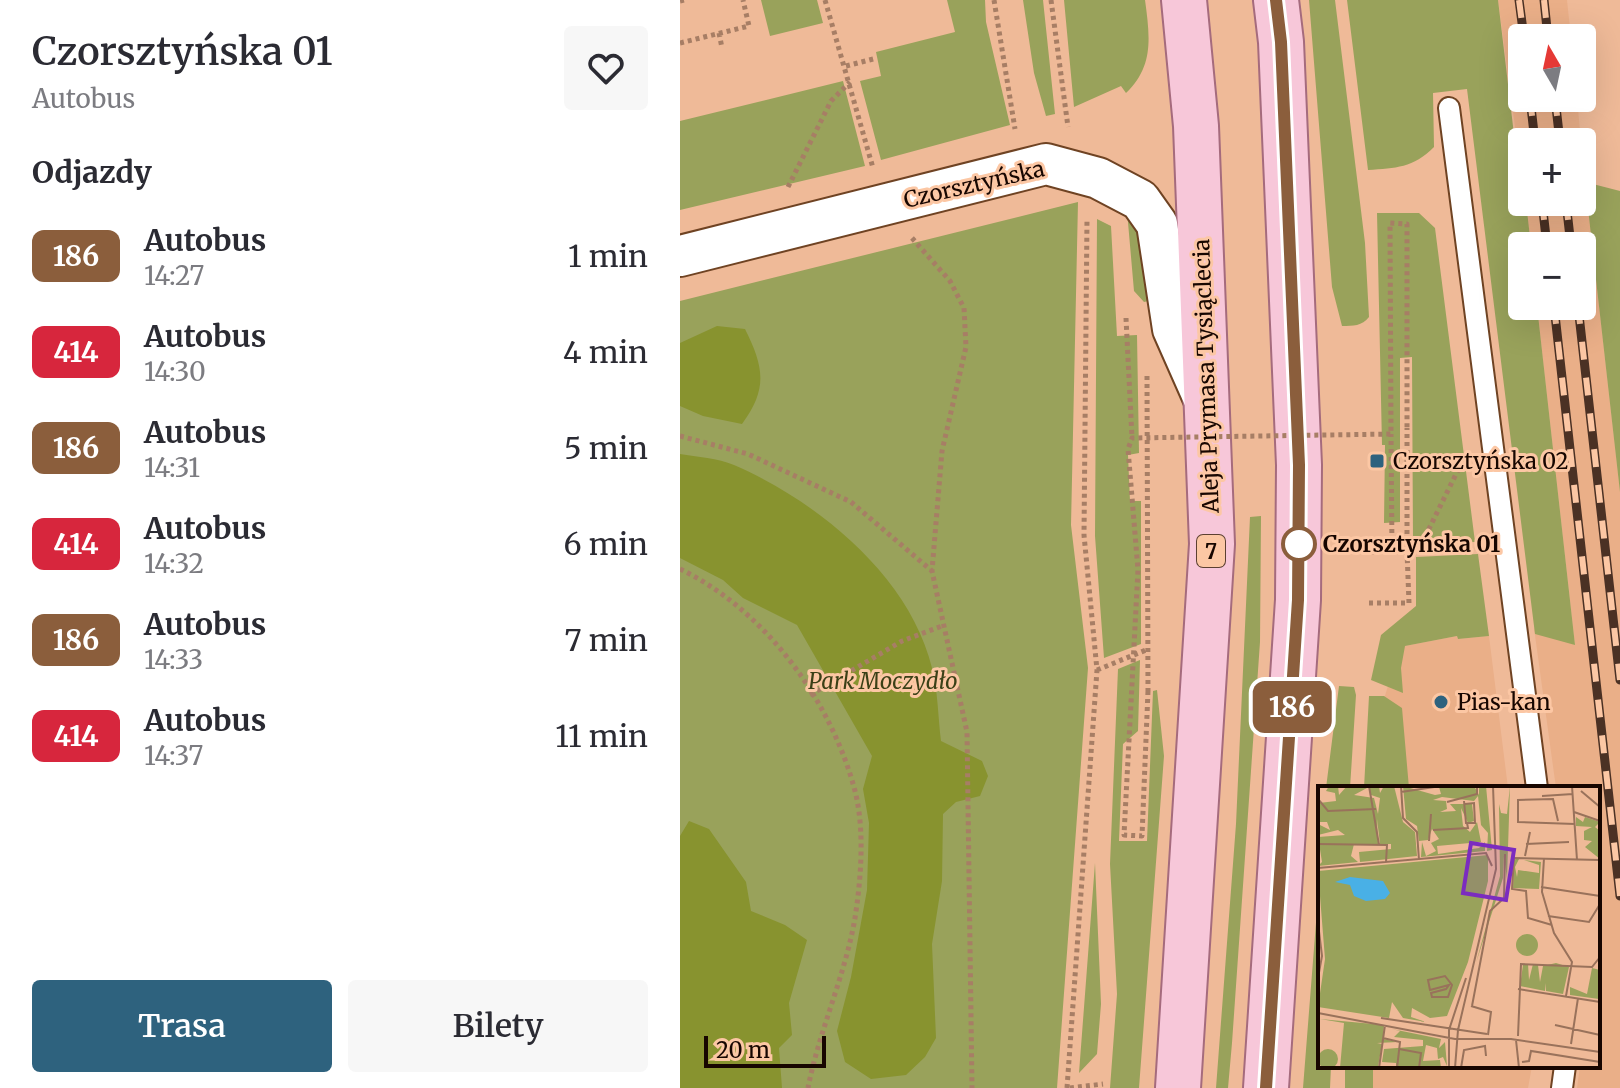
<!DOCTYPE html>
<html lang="pl">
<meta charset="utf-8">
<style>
:root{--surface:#fff;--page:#f7f7f7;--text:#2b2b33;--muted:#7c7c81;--accent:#2e627e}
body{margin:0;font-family:Merriweather,serif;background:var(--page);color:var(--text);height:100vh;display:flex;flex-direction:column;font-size:30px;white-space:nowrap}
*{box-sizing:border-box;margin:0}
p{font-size:26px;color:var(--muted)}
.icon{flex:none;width:44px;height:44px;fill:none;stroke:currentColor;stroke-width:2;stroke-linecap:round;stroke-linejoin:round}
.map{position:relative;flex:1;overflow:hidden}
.sheet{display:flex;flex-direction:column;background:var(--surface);width:680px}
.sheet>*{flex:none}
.badge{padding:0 16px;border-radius:12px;font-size:28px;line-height:52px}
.needle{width:52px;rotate:351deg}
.fabs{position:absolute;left:828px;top:24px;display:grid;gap:16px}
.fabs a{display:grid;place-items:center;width:88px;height:88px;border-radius:8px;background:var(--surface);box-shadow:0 8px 32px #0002;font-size:40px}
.scale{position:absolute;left:24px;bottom:20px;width:122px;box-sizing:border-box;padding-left:8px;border:4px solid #170600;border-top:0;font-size:22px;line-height:28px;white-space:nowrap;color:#170600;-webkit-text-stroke:6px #fcc7a4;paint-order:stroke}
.map>.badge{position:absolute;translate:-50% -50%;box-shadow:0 0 0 4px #fff}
h2{padding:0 32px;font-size:30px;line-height:72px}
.round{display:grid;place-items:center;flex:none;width:84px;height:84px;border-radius:8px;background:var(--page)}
.head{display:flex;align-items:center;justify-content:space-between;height:136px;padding:0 32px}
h1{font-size:38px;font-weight:600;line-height:60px}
.action{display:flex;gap:16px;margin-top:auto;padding:16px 32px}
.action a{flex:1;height:92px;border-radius:8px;background:var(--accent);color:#fff;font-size:32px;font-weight:600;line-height:92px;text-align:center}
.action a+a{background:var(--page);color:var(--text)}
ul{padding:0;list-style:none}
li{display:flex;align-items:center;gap:24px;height:96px;padding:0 32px}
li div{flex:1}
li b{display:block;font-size:30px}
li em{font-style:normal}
li .badge{min-width:88px;font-weight:700;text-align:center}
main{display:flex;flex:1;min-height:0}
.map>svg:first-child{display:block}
.built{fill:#eaaf88}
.green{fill:#99a25b}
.forest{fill:#88932f}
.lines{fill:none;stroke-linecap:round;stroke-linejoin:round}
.service-casing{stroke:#6f4323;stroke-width:24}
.minor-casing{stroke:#6f4323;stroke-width:44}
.primary-casing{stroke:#a56b7d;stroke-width:48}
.path{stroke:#a77e65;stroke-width:5;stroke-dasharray:4 4;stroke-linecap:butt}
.service{stroke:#fff;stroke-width:20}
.minor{stroke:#fff;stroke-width:40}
.primary{stroke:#f7c7d9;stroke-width:44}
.rail-casing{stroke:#4b3124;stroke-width:9}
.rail{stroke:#fcc7a4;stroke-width:6;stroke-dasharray:18;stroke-linecap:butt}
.path-bridge{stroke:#a77e65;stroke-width:5;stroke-dasharray:4 4;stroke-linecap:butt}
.line-casing{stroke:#fff;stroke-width:18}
.line{stroke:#8b5e3c;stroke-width:12}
.poi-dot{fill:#2e627e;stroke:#fcc7a4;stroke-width:3}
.stop-dot{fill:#fff;stroke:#8b5e3c;stroke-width:4}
.labels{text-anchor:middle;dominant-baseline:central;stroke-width:6;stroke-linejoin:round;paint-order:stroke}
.shield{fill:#fcc7a4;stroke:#5c4031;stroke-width:2}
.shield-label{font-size:20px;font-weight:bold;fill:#170600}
.street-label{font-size:22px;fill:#170600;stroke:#fcc7a4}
.poi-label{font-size:22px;fill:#170600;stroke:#fcc7a4;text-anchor:start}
.stop-label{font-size:22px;font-weight:bold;fill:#170600;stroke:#fcc7a4;text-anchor:start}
.park-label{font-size:22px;font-style:italic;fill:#3b4017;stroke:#fcc7a4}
.inset-road{fill:none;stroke:#99725b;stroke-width:2}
.view{fill:#7b2cbf;fill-opacity:0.15;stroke:#7b2cbf;stroke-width:4}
.inset-edge{fill:none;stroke:#170600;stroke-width:4}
</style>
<main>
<section class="sheet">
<div class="head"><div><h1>Czorsztyńska 01</h1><p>Autobus</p></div><a class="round"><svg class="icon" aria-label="heart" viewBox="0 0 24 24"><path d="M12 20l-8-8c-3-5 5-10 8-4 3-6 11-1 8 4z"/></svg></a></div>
<h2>Odjazdy</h2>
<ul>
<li><span class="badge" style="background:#8b5e3c;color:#fff">186</span><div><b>Autobus</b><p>14:27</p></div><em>1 min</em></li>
<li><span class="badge" style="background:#d7263d;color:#fff">414</span><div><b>Autobus</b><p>14:30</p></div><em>4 min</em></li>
<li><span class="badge" style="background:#8b5e3c;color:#fff">186</span><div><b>Autobus</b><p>14:31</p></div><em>5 min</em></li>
<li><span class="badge" style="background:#d7263d;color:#fff">414</span><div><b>Autobus</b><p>14:32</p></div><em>6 min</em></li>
<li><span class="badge" style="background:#8b5e3c;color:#fff">186</span><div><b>Autobus</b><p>14:33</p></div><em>7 min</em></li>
<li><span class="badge" style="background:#d7263d;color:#fff">414</span><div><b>Autobus</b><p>14:37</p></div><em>11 min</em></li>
</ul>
<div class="action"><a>Trasa</a><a>Bilety</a></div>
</section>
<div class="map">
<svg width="940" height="1088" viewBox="0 0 940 1088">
<rect width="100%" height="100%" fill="#efba98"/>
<path class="built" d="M818,0H887L891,38H842V98H897L901,142H842V179Z
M902,155L940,492V1088H897L900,1066H918V788H876L854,628L895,645L857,306H902V246H851L846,202H902Z
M777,636L778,639L809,636L828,788H700L695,728L720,647Z
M689,1066H852L848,1088H688Z"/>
<path class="green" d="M81,0H137L143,23L90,36Z
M267,0H305L306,22L330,125L201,160L180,81L201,76L196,52L275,32Z
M343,0H363L375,114L366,116L354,73Z
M384,0H465C470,37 474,66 446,93L441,86L394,107Z
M629,0H655L685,243L689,317C682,326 673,326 662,326L652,287Z
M667,0H818L842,202H846L851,246H842V306H857L895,645L855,634L787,89L753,93L754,147C733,168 716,168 688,170Z
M163,81L185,166L0,210V121Z
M905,182L940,191V492Z
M398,202L391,525L408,668L377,1088H0V301Z
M447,211L456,220L473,300L464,302L454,291Z
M697,213H739L755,228L795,542L733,543L732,357L720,358V522L704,523L705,445H702Z
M417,219L431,226L437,336L457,335L459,453L448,455L450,501H461V644L424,658L415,536Z
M581,516L580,642L552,1043L548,1088H536L556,824L570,517Z
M798,554L809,636L778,639L777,636L725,646L721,668L723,693L691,680L701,635L736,606V557Z
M460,660L458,731L443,744L439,841H467L473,691L477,690L484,756L459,1088H430L437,994L430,864L438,669Z
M659,686L674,687L676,695L670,788H646Z
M689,696H704L722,708L729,788H684Z
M415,863L421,1004L417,1054L399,1073Z
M640,872V1066H651L650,1088H623Z
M665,1066H693V1088H665Z"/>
<path class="forest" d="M37,326L65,329C84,367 88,389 62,424L23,416L0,406V343Z
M0,454C17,457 38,458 54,465C137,501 230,576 252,668C258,691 258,717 261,741L302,761L308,776L300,796L276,802L263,814L262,881L252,944L256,1038L245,1057L226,1075L191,1079L165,1062L157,1031L171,977L187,890L189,823L183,789L192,756L117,625L63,598L43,580L0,558Z
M9,821L29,829L66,882L71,911L105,925L127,940L109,1003L112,1035L99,1048L102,1088H0V836Z"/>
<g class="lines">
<g class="service-casing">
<path id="service" d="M769,108L857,788
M882,1088L885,1066"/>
</g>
<g class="minor-casing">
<path id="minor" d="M0,256L366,164L418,178L460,200L477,224L493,329L524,399"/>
</g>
<g class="primary-casing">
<path id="primary" d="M498,1088L532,544L516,126L504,0
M586,1088L618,600L619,465L601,42L596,0"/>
</g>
<path class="path" d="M145,0L193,168
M314,0L335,129
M371,0L388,127
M0,1L4,0
M39,33L42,48
M0,43L69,26L63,0
M166,66L197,58
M108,187L151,101L170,82
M232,238L270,281L284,308L286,347L262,451L252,571L287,732L292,1088
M446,318L452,438
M467,376L468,691
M0,436L68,454L171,502L252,571
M712,551H727V428
M738,551L782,462
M690,552L712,551L711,434
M0,569C85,610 151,700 175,791C185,830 181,879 175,918C165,976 139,1031 128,1088
M689,603H729L727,551L795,549
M417,670L466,650
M130,695L222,641L262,626
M387,1088L417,670L404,535L407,219
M390,1088L423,1084"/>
<use href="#service" class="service"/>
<use href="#minor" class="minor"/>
<use href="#primary" class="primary"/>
<g class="rail-casing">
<path id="rail" d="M839,0L844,38
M864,0L868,38
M850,98L855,142
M875,98L880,142
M862,202L867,246
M886,202L891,246
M874,306L940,896
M898,306L940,680"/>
</g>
<use href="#rail" class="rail"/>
<path class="path-bridge" d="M468,691L462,836L444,835L458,570L448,449L452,438L711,434L710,223L727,224V428"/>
</g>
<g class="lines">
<g class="line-casing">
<path id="line" d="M586,1088L618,600L619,465L601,42L596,0"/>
</g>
<use href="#line" class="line"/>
</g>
<g class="poi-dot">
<rect x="689" y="453" width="16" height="16" rx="4"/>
<circle cx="761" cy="702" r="8"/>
</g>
<circle class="stop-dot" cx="619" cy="544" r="16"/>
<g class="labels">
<rect class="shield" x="517" y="535" width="28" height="32" rx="6"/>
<g class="shield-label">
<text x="531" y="551">7</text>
</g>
<g class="street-label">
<text transform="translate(294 184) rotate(-13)">Czorsztyńska</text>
<text transform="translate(526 376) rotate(-92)">Aleja Prymasa Tysiąclecia</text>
</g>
<g class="poi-label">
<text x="713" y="461">Czorsztyńska 02</text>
<text x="777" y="702">Pias-kan</text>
</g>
<g class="stop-label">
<text x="643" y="544">Czorsztyńska 01</text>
</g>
<g class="park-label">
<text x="203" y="681">Park Moczydło</text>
</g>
</g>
<g transform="translate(638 786)">
<rect width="282" height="282" fill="#efba98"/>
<path d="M11,0H20L21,9L29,0L49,2L36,9L56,12L60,28L62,12L53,9L51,0H61L62,7L66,0H76L85,36L97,46L99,70L42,76L41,66L73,63V58H62L59,33L60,58H36L33,70L40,76L0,80L4,76L0,51L27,49L20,44L0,49V38L12,44L9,36H2L1,17L18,15L17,7L8,5ZM85,0L117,9L123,8L121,1L156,0L161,9V0H168L174,64L169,65L170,47L163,39L160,10L156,15L124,11L115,14L128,15L129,23L122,26L138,25L132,18H154L156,35L150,37L143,22L145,40L152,46L159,36L163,56L119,60L120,68L161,62L167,56V65L103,71L104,56L108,70L118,65L113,57L121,53L114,43L110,54L101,55L99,40L88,33ZM192,0L189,93L186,70L185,92L158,177L182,90L181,18L183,27L189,28ZM258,31L265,36L267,31L282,36L277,41L282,45V73L267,61L274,55L266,54V45L274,41L258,40ZM170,69V95L150,176L129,230L112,232L94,222L93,231L108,236L85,232L74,216L71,232L0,221L7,173L0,85ZM202,71L197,81L199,91L200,84L221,87V79L206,74L223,76L221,103L195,102L196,74ZM198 159a11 11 0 1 1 22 0a11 11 0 1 1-22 0ZM238,177L251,181L245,208L228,205V197L227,205L202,200L205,179L210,178L211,194L215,178L220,179L222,196L225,180ZM274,182L282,184L281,213L252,209V201L269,208ZM2,233L66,239L65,253L80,256L59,257L64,258L60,281L22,282L26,237ZM74,243L123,253L121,262L127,256L129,280L125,271L120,273L119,262L108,259L105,275L122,274L123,282H78V277L64,276L66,263L105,260V254L76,251L82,245ZM0 273a10 10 0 1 1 20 0a10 10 0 1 1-20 0Z" fill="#99a25b"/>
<path d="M32,91L65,95L72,107L67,113L48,115L36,110L32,99L17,96Z" fill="#49b0e6"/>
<path class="inset-road" d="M51,0L61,59M83,0L85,32L99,46L101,74M254,0L259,74M263,5L282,21M83,6L123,0M224,10L255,8M0,13L10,25L58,23M146,15L148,37H157L156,17L147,18M129,16L159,8V0M256,26L282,35M240,35L235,13L200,14V36L257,38M115,44L150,42L149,37M111,55L113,28M0,58L69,59L68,76M208,58L251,56M207,70L212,46M226,72L224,106L236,147L254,176L248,210M0,82L168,67L174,80M223,101L282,110M230,130L271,136L282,118M0,137L4,170L0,192M234,139L210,132L208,105L194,103L196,72L282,74M127,190L134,199L130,211H114L113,207L128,203L131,199L112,204L110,194ZM200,203L282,216M153,220L173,226L170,249M154,220L172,125L186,112L187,68M0,227L137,253H193L282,266M63,232L169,248M237,239L282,249M200,250L203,178L274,181L282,171M65,252L82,256L79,282M198,254L201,282M253,258L260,212M81,263L103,267L101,282M204,276L211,275L213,265L282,276M61,282L67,239M131,282V244L148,192M137,282L140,244L178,83L175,0M143,282L146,264L167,260L168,270"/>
<path class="view" d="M153,57L196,64L188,114L145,107Z"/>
<rect width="282" height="282" class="inset-edge"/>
</g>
</svg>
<div class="fabs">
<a><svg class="needle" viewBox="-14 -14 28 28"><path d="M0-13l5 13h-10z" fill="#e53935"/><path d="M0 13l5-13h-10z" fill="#7c7c81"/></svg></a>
<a>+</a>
<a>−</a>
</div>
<div class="scale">20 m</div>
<b class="badge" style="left:612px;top:707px;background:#8b5e3c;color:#fff">186</b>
</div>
</main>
